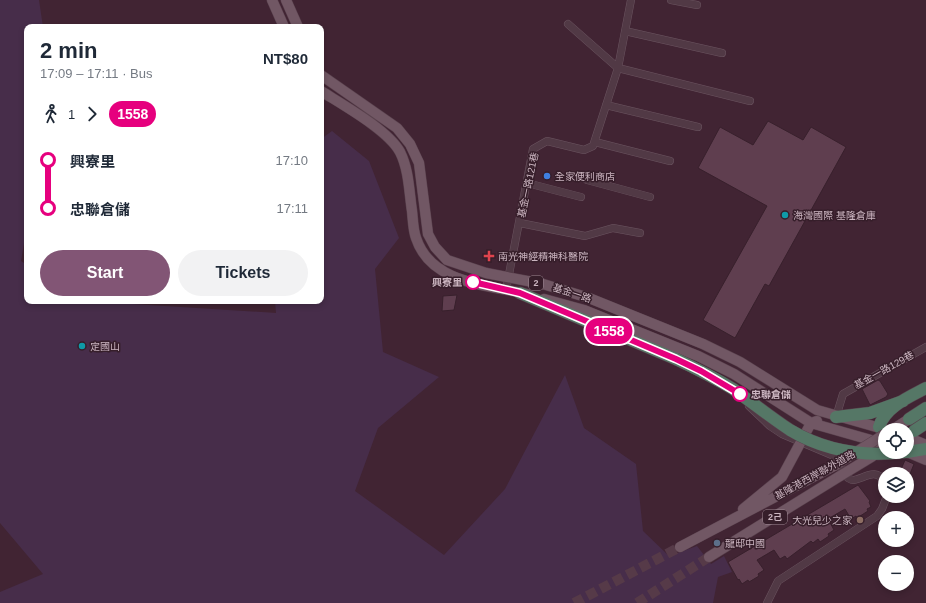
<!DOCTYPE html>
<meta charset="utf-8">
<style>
:root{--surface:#fff;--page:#f2f2f3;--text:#1f2937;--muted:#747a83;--accent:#825575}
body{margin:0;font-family:Helvetica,"Noto Sans TC",sans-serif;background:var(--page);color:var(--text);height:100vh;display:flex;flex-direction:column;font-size:15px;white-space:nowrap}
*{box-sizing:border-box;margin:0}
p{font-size:13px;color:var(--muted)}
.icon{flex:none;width:22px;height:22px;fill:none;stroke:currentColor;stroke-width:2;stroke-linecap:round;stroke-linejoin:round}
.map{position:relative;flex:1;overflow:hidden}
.sheet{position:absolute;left:24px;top:24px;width:300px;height:280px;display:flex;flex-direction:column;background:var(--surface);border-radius:8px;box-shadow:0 2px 6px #0003}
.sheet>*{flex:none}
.badge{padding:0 8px;border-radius:13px;font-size:14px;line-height:26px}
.controls{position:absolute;left:878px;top:423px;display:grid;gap:8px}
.controls a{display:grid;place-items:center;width:36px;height:36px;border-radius:50%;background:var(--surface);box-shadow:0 2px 6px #0003;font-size:20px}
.map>.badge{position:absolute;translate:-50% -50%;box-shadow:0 0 0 2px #fff}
.legs{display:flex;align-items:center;gap:6px;height:44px;padding:0 16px;font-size:13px}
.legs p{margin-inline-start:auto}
.summary{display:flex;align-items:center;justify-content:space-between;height:68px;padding:0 16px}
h1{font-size:22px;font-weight:800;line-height:30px}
.cta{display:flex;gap:8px;margin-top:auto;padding:8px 16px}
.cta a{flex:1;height:46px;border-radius:24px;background:var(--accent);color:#fff;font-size:16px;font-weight:800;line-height:46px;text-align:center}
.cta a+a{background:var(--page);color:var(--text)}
ul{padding:0 16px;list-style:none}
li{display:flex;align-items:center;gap:14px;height:48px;font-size:15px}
li i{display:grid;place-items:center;width:6px;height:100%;margin:0 5px;background:currentColor}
li i::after{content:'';width:10px;height:10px;margin:-5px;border:3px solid;border-radius:50%;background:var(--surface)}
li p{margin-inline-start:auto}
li:first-child i{background:linear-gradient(#0000 50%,currentColor 0)}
li:last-child i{background:linear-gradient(currentColor 50%,#0000 0)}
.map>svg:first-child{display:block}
.green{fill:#472d4a}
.building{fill:#5f3e4f;stroke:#38202c}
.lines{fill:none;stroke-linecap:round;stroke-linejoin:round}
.primary-tunnel{stroke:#563a48;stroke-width:10;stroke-dasharray:10 5;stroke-linecap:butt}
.minor-casing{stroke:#6b5460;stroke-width:8}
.primary-casing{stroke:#5a424e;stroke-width:11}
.motorway-casing{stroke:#58414d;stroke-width:13}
.minor{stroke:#513945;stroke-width:7}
.primary{stroke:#715764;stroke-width:10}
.motorway{stroke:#576;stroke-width:12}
.primary-bridge-casing{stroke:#5a424e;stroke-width:11;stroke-linecap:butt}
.motorway-bridge-casing{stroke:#58414d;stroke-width:13;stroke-linecap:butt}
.primary-bridge{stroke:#715764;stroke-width:10}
.motorway-bridge{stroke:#576;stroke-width:12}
.line-1-casing{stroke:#fff;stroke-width:9}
.line-1{stroke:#e6007e;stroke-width:6}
.shop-dot{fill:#3f7fe0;stroke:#361e2a;stroke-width:1.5}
.culture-dot{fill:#0f9aa8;stroke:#361e2a;stroke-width:1.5}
.health-dot{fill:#e0444e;stroke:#361e2a;stroke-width:1.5}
.stop-1-dot{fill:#fff;stroke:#e6007e;stroke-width:2}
.education-dot{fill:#8d6e63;stroke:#361e2a;stroke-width:1.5}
.service-dot{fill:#5c6f8a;stroke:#361e2a;stroke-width:1.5}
.labels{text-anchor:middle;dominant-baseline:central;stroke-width:3;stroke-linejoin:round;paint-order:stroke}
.shield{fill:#361e2a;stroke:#9e8893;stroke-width:1}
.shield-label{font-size:9px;font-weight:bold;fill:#cbb5c0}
.poi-label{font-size:10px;fill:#cbb5c0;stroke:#361e2a;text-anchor:start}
.street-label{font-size:10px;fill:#cbb5c0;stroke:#361e2a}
.stop-label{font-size:10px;font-weight:bold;fill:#cbb5c0;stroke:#361e2a;text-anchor:end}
</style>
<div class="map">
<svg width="926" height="603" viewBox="0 0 926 603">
<rect width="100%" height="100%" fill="#412433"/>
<path class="green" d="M0,0H39L43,27H27V226L21,261L27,265V301H86L276,313L275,301H321V139L332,131L369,161L399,238L375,269L383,352L439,377L378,428L355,491L444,555L505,489L565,375L584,428L636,464L643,531L669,556L697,546L711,564L724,556L732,572L718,577L713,603H0V592L43,574L0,523Z"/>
<path class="building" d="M768,121L803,140L811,127L846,147L769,286L765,284L735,338L703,320L767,206L698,168L720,127L753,145Z
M457,295L454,310L442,311L443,296Z
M878,380L880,381L888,394L886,397L870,405L862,389Z
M905,460L914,464L910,474H899Z
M858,485L870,501L869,502L871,507L867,509L868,511L857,518L856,516L851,519L845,509L828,519L834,530L828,534L829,536L820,542L818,539L813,543L811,541L787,559L785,556L780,559L774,550L757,560L764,570L758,574L759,576L749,582L748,580L742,584L739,579L738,580L728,562Z"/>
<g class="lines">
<path class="primary-tunnel" d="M574,603L680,547
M637,603L709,557"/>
<g class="minor-casing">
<path id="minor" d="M671,0L697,5
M568,24L618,68L750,101
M625,31L722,53
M606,105L698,127
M595,142L670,161
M587,180L650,197
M527,183L581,197
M520,223L585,236L613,228L640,233
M506,290L533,149L547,141L584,150L593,146L618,68L631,0
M749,406L770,426L782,434L834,456L848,478L852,480C863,480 875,466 885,482
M836,417L843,394L926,347
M767,603L778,581L877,516L882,509L887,496"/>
</g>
<g class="primary-casing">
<path id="primary" d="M272,0L284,27
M286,0L298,27
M321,75L397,128L410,144L419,163L428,234L435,247L447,260L486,273L543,284L589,298L703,344L740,362L817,410L887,430
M321,91C343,105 388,130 400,152C409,170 409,191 412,211C413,220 413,230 416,238C431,284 488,285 527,294
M544,299L584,310L698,356L734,374L811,423L885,444
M892,430L909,419
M907,437L926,445
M907,452L926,460
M743,509L782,477L811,423L817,421
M680,547L834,466
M709,557L840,476"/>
</g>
<g class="motorway-casing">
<path id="motorway" d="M520,293L676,359
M836,417L870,413L903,401
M909,419L926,408
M879,427C885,407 909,397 926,388
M914,431L926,423
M907,452L926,449"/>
</g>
<use href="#minor" class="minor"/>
<use href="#primary" class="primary"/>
<use href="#motorway" class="motorway"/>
<g class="primary-bridge-casing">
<path id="primary-bridge" d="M834,466L885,434
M840,476L873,456"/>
</g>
<g class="motorway-bridge-casing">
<path id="motorway-bridge" d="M676,359C695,368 715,378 733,389C752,402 770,417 790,430C825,451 864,457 905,452"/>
</g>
<use href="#primary-bridge" class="primary-bridge"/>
<use href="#motorway-bridge" class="motorway-bridge"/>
</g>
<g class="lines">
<g class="line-1-casing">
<path id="line-1" d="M473,282L520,293L676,359L701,371L740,394"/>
</g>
<use href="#line-1" class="line-1"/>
</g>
<circle class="shop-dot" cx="547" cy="176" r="4"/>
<g class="culture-dot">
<circle cx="785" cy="215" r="4"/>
<circle cx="82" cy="346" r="4"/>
</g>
<path class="health-dot" d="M487 250h4v4h4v4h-4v4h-4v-4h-4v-4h4z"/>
<g class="stop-1-dot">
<circle cx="473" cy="282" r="7"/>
<circle cx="740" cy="394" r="7"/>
</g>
<circle class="education-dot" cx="860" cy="520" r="4"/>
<circle class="service-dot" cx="717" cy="543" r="4"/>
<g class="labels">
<g class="shield">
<rect x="529" y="276" width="14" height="14" rx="3"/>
<rect x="763" y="510" width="24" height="14" rx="3"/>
</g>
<g class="shield-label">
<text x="536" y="283">2</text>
<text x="775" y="517">2己</text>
</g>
<g class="poi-label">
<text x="555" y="176">全家便利商店</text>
<text x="793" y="215">海灣國際 基隆倉庫</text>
<text x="498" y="256">南光神經精神科醫院</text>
<text x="90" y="346">定國山</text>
<text x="852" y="520" text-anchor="end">大光兒少之家</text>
<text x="725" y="543">龍邸中國</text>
</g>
<g class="street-label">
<text transform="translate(528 185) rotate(-78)">基金一路121巷</text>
<text transform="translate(572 293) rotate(18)">基金一路</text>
<text transform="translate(884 370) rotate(-29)">基金一路129巷</text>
<text transform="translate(815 475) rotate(-29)">基隆港西岸聯外道路</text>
</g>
<g class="stop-label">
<text x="462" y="282">興寮里</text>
<text x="751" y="394" text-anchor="start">忠聯倉儲</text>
</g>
</g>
</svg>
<div class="controls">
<a><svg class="icon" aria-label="locate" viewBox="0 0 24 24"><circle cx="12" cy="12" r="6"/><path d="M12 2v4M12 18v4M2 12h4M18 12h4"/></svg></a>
<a><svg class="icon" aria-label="layers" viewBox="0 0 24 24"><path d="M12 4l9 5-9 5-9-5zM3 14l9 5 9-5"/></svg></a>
<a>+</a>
<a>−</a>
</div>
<b class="badge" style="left:609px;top:331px;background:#e6007e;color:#fff">1558</b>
<section class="sheet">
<div class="summary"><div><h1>2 min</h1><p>17:09 – 17:11 · Bus</p></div><b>NT$80</b></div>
<div class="legs"><svg class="icon" aria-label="walk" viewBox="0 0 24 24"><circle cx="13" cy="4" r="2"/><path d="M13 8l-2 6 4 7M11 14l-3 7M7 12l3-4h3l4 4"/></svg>1<svg class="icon" aria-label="forward" viewBox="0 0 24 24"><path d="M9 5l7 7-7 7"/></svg><b class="badge" style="background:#e6007e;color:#fff">1558</b></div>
<ul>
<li><i style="color:#e6007e"></i><b>興寮里</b><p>17:10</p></li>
<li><i style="color:#e6007e"></i><b>忠聯倉儲</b><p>17:11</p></li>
</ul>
<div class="cta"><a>Start</a><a>Tickets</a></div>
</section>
</div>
